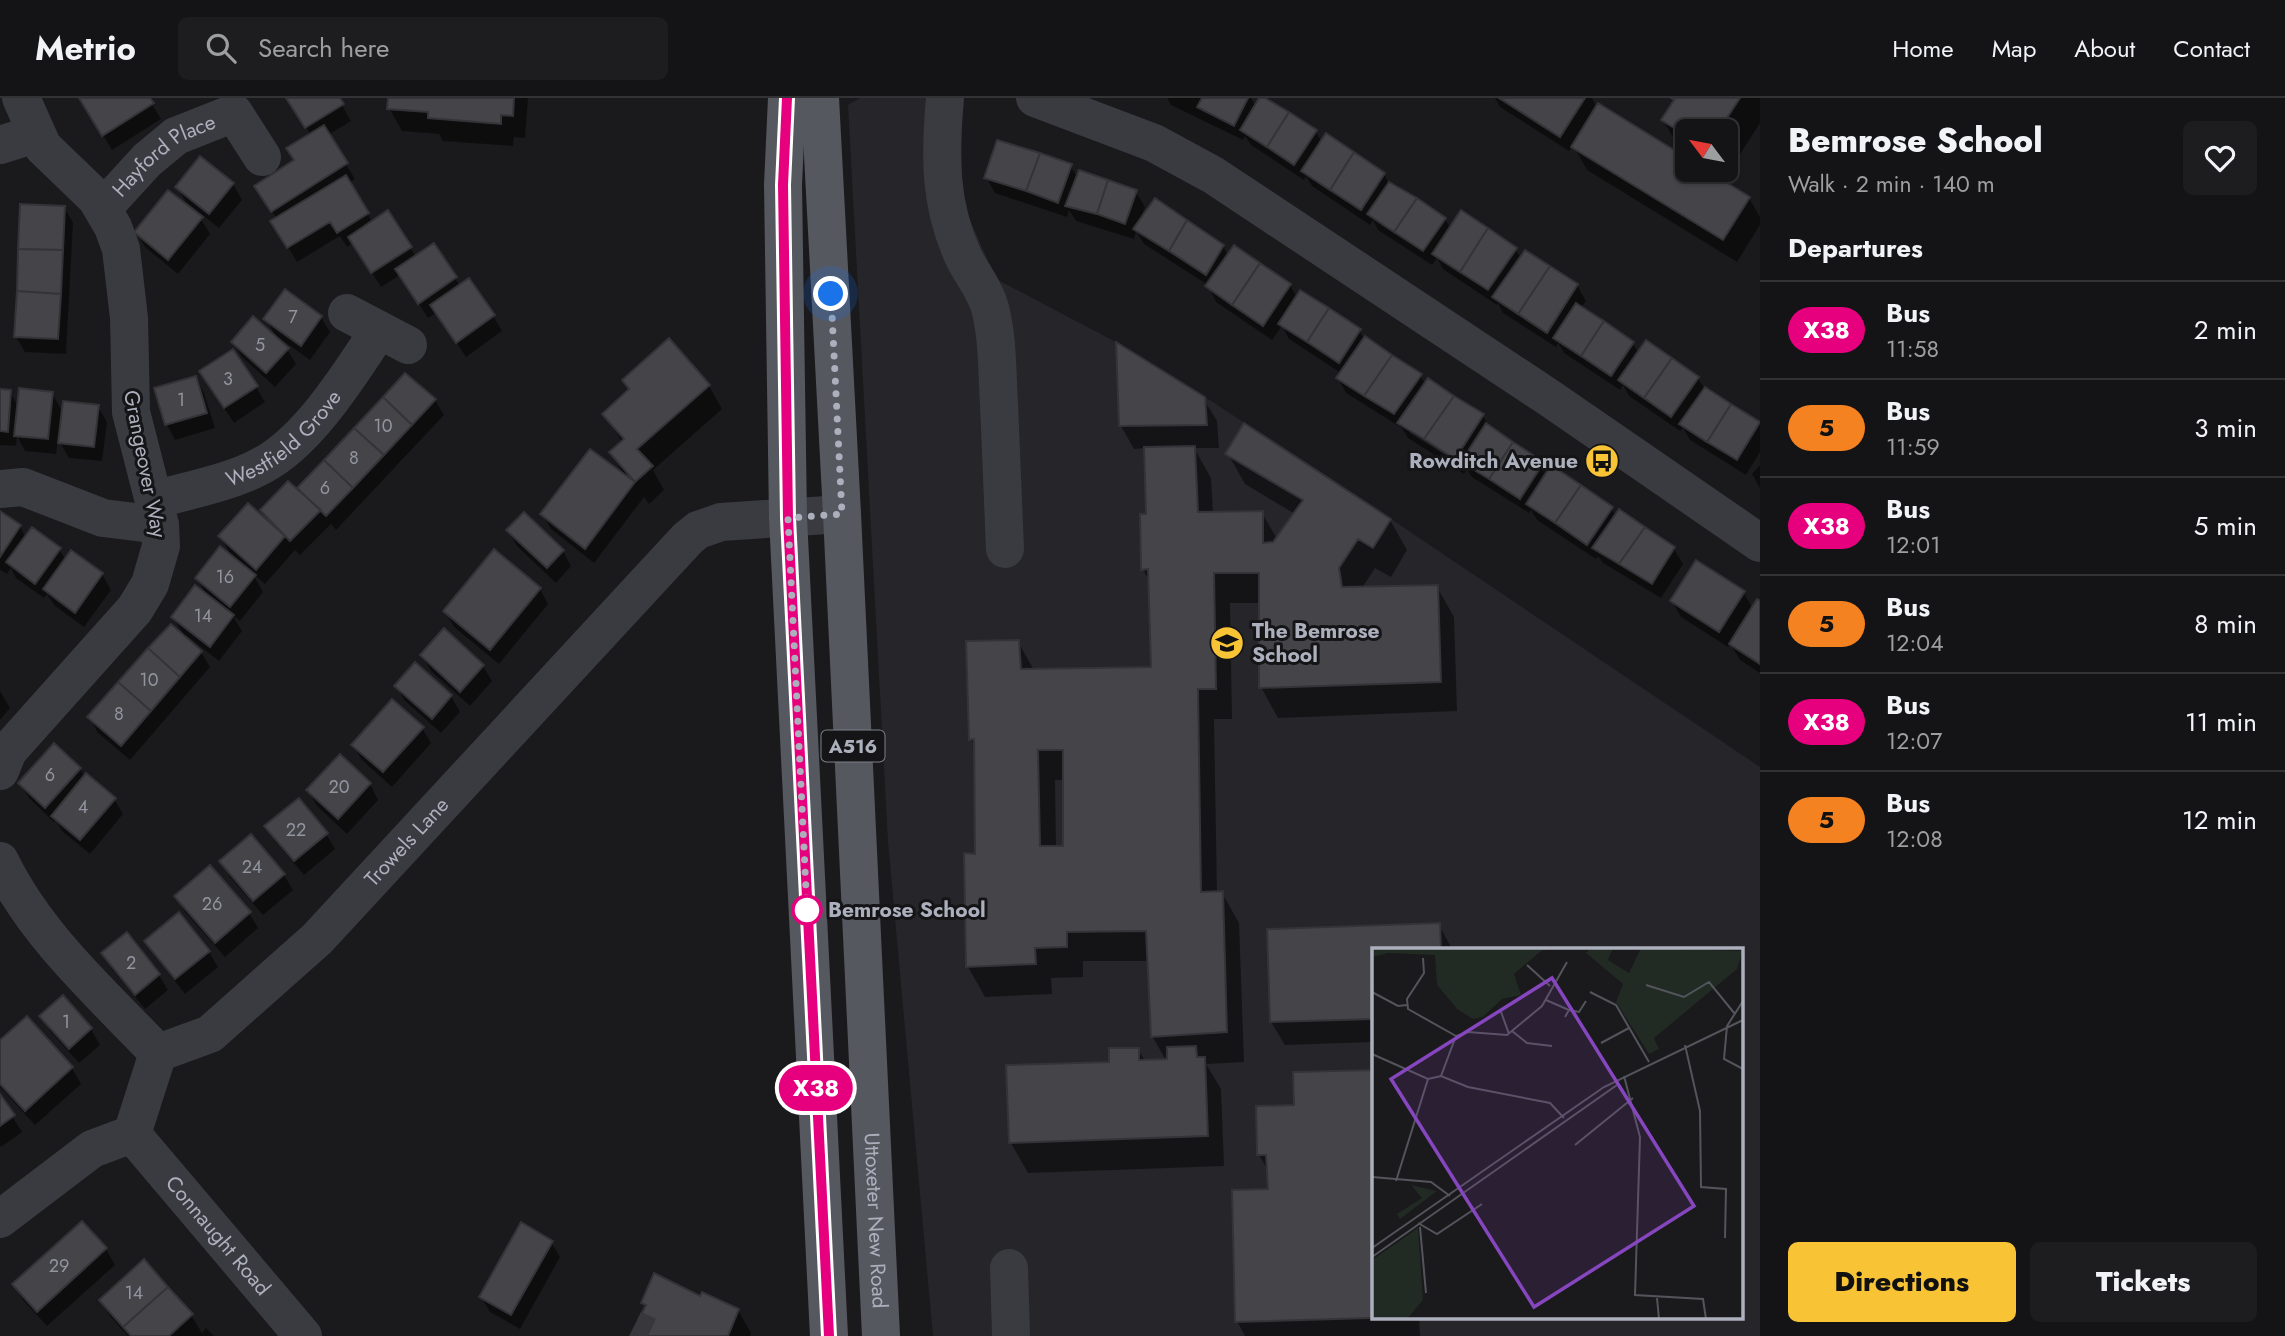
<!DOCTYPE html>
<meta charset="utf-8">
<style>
:root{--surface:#141315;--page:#1d1c1e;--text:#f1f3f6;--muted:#9d9ea0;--line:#333234;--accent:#f8c435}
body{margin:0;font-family:Jost,sans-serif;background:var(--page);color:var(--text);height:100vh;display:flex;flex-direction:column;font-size:26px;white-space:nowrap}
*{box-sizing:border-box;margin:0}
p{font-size:23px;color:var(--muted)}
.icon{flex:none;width:38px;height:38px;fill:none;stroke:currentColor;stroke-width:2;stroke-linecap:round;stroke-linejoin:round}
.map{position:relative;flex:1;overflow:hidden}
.side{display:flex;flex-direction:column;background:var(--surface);width:525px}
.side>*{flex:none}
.badge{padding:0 14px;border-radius:23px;font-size:24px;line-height:46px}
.needle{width:46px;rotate:302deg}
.controls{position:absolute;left:1675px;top:21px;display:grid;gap:14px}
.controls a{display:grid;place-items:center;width:63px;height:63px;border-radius:10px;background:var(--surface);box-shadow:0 2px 5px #0004,0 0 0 2px var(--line);font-size:35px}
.you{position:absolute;width:35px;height:35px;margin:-18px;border:5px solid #fff;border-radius:50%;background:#1a73e8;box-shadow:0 0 0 10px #1a73e833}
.map>.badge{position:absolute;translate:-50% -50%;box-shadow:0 0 0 4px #fff}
h2{padding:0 28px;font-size:26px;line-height:63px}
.round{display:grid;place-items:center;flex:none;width:74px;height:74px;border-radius:10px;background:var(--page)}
.overview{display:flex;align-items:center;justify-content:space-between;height:119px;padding:0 28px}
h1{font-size:33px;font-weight:800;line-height:52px}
.action{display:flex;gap:14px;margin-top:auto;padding:14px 28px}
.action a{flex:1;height:80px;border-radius:10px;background:var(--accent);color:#111;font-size:28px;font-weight:800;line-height:80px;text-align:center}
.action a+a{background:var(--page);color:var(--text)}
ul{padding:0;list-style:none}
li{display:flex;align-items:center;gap:21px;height:98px;padding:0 28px;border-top:2px solid var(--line)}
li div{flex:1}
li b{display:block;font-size:26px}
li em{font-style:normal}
li .badge{min-width:77px;font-weight:700;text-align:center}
header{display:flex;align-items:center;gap:42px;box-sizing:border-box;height:98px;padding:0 35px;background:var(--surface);border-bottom:2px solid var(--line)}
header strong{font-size:33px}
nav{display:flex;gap:38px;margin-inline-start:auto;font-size:24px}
.search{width:490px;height:63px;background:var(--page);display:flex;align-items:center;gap:18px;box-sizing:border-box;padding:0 24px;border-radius:10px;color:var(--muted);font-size:26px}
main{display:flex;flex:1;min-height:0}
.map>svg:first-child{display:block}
.built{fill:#262529;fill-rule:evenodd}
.shadow{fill:#0007;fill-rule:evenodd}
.building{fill:#444449;stroke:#343338;stroke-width:2;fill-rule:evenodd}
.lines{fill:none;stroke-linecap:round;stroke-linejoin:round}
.minor-tunnel{stroke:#37373c;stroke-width:38;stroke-dasharray:38 19;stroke-linecap:butt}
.minor{stroke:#3a3b41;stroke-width:38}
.major{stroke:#565860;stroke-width:38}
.line-casing{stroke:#fff;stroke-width:16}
.line{stroke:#e6007e;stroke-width:10}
.walk{stroke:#acafbc;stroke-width:7;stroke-dasharray:0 12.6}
.stop-dot{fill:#fff;stroke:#e6007e;stroke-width:3.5}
.labels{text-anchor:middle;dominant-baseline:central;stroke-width:6;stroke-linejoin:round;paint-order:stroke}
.number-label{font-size:18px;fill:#92949f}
.shield{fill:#151417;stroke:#7f808a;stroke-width:2}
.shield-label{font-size:19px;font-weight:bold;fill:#acafbc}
.street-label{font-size:21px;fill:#acafbc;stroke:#151417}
.poi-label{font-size:21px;font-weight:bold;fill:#acafbc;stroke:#151417;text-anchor:end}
.stop-label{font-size:21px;font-weight:bold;fill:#acafbc;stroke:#151417;text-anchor:start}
.inset-road{fill:none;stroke:#54555c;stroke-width:2}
.view{fill:#8546be;fill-opacity:0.15;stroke:#8546be;stroke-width:3.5}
.inset-edge{fill:none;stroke:#acafbc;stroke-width:3.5}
</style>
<header>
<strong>Metrio</strong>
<div class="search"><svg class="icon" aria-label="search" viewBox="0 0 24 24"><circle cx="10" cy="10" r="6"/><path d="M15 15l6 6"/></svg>Search here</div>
<nav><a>Home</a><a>Map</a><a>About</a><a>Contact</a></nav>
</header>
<main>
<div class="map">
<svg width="1760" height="1238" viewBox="0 0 1760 1238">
<rect width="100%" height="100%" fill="#1a191c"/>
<path class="built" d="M860,0H960L963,106L996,181L1116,244L1205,299L1391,421L1760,669V1238H933L888,743L848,7ZM1373,851H1741V1219H1373Z"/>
<path class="shadow" d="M80,0H148L161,21L112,52Z
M288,0H338L351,23L328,37L355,81L349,85L373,125L410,149L416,159L434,147L460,188L493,218L502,233L466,259L436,215L428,220L400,177L381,189L353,145L347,149L340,138L297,164L273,124L277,121L265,103L295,63L311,37Z
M389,0H528L525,40L514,39L513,48L443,43L439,36L402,33L389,10Z
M1167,0H1251L1256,9L1261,0L1315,33L1322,44L1384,76L1390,87L1445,121L1451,131L1515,151L1521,160L1577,187L1586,203L1581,210L1632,245L1639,255L1698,280L1705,292L1760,326V354L1746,377L1690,342L1683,330L1680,333L1629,298L1623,287L1620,292L1564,255L1558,245L1556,249L1503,215L1498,205L1497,207L1443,171L1437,160L1432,167L1378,132L1373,122L1370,127L1312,88L1306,78L1304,82L1251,47L1245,38L1243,42L1171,7Z
M1495,0H1592L1597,10L1687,62V72H1703L1749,100L1760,119V127L1737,164L1587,72L1573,47L1569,53L1500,9Z
M1671,0H1760V25L1737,61L1729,56L1726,62V33H1687V56L1681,53L1663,22L1674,6Z
M1070,68L1078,80L1136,94L1145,109L1140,122L1223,148L1228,158L1290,187L1297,200L1359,233L1364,240L1420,278L1426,287L1483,318L1490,330L1543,365L1549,375L1611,410L1616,418L1674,451L1683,466L1661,500L1603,465L1598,458L1596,461L1537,422L1531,412L1529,415L1472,379L1467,371L1464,376L1408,340L1402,330L1346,295L1338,280L1341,275L1289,241L1282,228L1272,242L1216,204L1208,187L1144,146L1136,133L1134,141L1076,123L1069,112L1067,119L995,95L986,79ZM1410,331L1463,365L1462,368L1410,335Z
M233,86L242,102L219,130L186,104L177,89Z
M64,109L73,125L66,256L25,254L16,239Z
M201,121L210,136L178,176L145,149L136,134Z
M321,219L330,234L310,262L275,237L266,221Z
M233,244L287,251L296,266L275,289L242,259Z
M405,277L435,302L444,317L336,432L331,426L300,457L295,452L265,486L253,476L263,494L240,523L233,518L242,533L219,563L187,538L185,541L201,554L210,569L130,662L98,635L90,620L185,539L173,519L207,498L197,480L233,460L220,438L270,426L262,413L297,393Z
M196,280L204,295L215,330L175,342L167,327L157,291Z
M624,282L709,288L722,311L653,372L664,392L649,406L644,399L594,465L551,431L542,416L625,379L611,355L623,345L604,316L630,293Z
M210,289H256L265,304L234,325Z
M0,293L10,294L19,310L52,295L63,315L98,309L107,324L102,363L69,360L58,341L56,356L25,353L17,338L16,348L0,347Z
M1203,300L1217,323L1219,350H1194L1211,380L1213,415H1262L1277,441L1295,416L1245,386L1228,356L1390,422L1407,452L1391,479L1375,470L1362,490L1437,489L1454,519L1457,613L1278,620L1261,589L1260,505H1230L1232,621H1214L1217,795H1222L1239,825L1244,964L1206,966L1221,991L1224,1068L1028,1075L1011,1045L1111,965L1138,951L1145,963L1166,962L1152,938L1149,863H1083V879L1051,880L1052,896L985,899L968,869L977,758L975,649L971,641L1018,544L1034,572L1153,571L1150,485L1143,471L1148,418L1146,350L1134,351L1121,328ZM1055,682H1065V750H1056Z
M1760,367V390L1752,376Z
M0,415L20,428L26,440L59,451L66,462L102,476L111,492L84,529L54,507L47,496L44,500L16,480L11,470L7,476L0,472Z
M508,432L563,453L571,468L556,485L517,448Z
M540,491L548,506L499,566L454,529L445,513Z
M1744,495L1753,511L1758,504L1760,505V575L1740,562L1730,545L1728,549L1681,519L1672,503Z
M444,533L483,568L492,583L470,608L431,573L422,557Z
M396,588L451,598L460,614L441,635L405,603Z
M0,593L10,610L0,622Z
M422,630L431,645L392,689L362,662L353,647Z
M80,671L85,679L114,701L123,716L90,756L62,733L56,723L54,724L29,700L20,685Z
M370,686L378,702L347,736L317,708L308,692Z
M267,729L326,736L335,751L304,777L276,744Z
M222,763L284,777L293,792L263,817L230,779Z
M177,799L249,815L258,830L225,859L185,814Z
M179,817L209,854L218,869L185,896L155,858L146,843Z
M1439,827L1452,851H1373V944L1285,947L1271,924L1268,833Z
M103,856L159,877L168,892L145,911L112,871Z
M63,899L91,931L100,947L79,965L50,933L42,918Z
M26,920L72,970L81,986L35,1027L0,989V944Z
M1373,973V1219H1419L1420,1238H1245L1237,1223L1270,1093L1269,1074L1259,1057L1296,1009L1295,976Z
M0,999L22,1034L1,1049L0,1047Z
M82,1125L106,1151L115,1167L47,1228L23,1202L14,1186Z
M551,1144L560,1159L520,1231L490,1214L481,1199Z
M701,1200L738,1212L751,1235L750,1238H632L646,1210L643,1205Z
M101,1202L191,1217L202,1235L206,1230L214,1238H128L110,1218Z"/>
<path class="building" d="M79,0H150L154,5L102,38Z
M286,0H340L344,6L305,30Z
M388,0H514L513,18L501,17V26L428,20V14L387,11Z
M1202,0H1248L1234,28L1197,9Z
M1259,0H1265L1289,14L1267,49L1240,32Z
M1499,0H1585L1560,39Z
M1671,0H1740L1719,32L1712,27L1708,33H1687V38L1661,22L1674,2Z
M1598,5L1687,60V72H1706L1750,99L1723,142L1571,49Z
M1289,14L1317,32L1294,67L1267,49Z
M324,27L348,65L271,114L254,88L294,62L286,50Z
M1326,35L1354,54L1330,92L1301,73Z
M997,42L1040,55L1026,93L984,80Z
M1354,54L1385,75L1361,112L1330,92Z
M1040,55L1072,66L1058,105L1026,93Z
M200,58L234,85L209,116L175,89Z
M1079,72L1108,82L1097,116L1065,108Z
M346,77L369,115L337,135L330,124L287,150L270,123Z
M1108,82L1137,92L1125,126L1097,116Z
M1389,84L1417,100L1394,134L1367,116Z
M168,92L203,119L168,162L134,134Z
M1155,100L1187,122L1169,153L1133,131Z
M1417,100L1446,120L1423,153L1394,134Z
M20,106L65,108L63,152L18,151Z
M388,112L412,149L371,175L348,139Z
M1461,112L1488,130L1460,174L1432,156Z
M1187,122L1224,147L1206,177L1169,153Z
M1488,130L1517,150L1488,192L1460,174Z
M434,145L457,179L418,206L395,171Z
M1234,147L1260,165L1232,207L1205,188Z
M18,151L63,152L61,196L17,193Z
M1525,152L1550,168L1518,216L1492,199Z
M1260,165L1291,186L1263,228L1232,207Z
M1550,168L1578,186L1547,235L1518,216Z
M469,180L495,217L456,245L430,207Z
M285,191L322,218L301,248L263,221Z
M1300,192L1329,210L1307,244L1278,226Z
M17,193L61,196L58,241L14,239Z
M1576,205L1604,223L1581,258L1553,240Z
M1329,210L1361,231L1339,265L1307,244Z
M253,218L289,250L266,275L231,244Z
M1604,223L1634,244L1611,278L1581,258Z
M1365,238L1392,257L1364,298L1336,280Z
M669,240L710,287L637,351L653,368L635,384L609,354L624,341L602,316L629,291L622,282Z
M1646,242L1672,260L1644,300L1618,282Z
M1116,244L1205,299L1207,327L1119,328Z
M233,251L258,288L224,310L199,273Z
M1392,257L1422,276L1394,316L1364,298Z
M1672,260L1699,279L1671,319L1644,300Z
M405,275L436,301L412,327L383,299Z
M196,278L207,315L165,327L154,290Z
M1428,280L1454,298L1424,341L1397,325Z
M1705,289L1731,306L1707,344L1679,326Z
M19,290L53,294L48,341L14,338Z
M0,291L11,292L8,334L0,333Z
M1454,298L1484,316L1455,361L1424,341Z
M383,299L412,327L384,357L354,330Z
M63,303L99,307L94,349L58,345Z
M1731,306L1760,324L1737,362L1707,344Z
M1244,325L1391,421L1373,450L1358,441L1339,470L1342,489L1438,487L1441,584L1259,590V475H1214L1216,591H1198L1201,794L1223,793L1227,934L1151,939L1146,833L1067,834V849L1035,850L1036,866L966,869L964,755L975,756L974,641L969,642L966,543L1019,542L1021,571L1151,569L1148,471L1141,472L1140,416H1146L1144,349L1195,348L1198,414L1263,413V445L1273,444L1303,402L1225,356ZM1038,652H1063V748H1040Z
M1486,325L1513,344L1489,381L1461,364Z
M354,330L384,357L353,390L324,362Z
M1513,344L1544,364L1520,401L1489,381Z
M590,351L635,384L585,451L540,416Z
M324,362L353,390L326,418L297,390Z
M1551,367L1581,387L1555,425L1526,406Z
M288,383L321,412L290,443L260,412Z
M1581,387L1613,409L1587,447L1555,425Z
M248,405L285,438L256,472L218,438Z
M1619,411L1645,429L1619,466L1592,450Z
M0,413L21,427L0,459Z
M524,414L564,452L547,470L506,432Z
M32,429L61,450L35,486L6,464Z
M1645,429L1675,449L1652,486L1619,466Z
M220,448L256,477L230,509L195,480Z
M494,451L541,490L490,552L443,513Z
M71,452L103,475L75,515L43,491Z
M1696,462L1745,493L1719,534L1670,503Z
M195,487L234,517L210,549L171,519Z
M1757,501L1760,503V566L1729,546Z
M171,526L202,553L180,579L148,550Z
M444,530L484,567L460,594L420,557Z
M148,550L180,579L151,613L118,584Z
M415,564L452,597L432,621L394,588Z
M118,584L151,613L121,648L87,619Z
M392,601L424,629L383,674L351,647Z
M54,645L81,670L45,710L18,685Z
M340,656L371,685L338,721L306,692Z
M86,675L116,700L80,742L51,718Z
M299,700L328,735L294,763L264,728Z
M251,736L285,776L253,803L219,763Z
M210,767L251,814L215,845L174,798Z
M179,814L210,853L175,881L144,843Z
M1440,825L1441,851H1373V921L1270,924L1267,831Z
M127,834L160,876L135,897L101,855Z
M63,897L92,930L69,951L39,918Z
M27,918L73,969L25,1013L0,986V942Z
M1196,948L1197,959H1205L1208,1038L1009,1045L1006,967L1109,964V950H1139V962L1167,961V949Z
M1373,972V1219H1404L1235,1224L1232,1092L1268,1091L1266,1057H1257L1256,1008L1294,1007L1293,974Z
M0,996L15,1017L0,1028Z
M82,1123L107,1150L37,1214L12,1186Z
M521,1124L553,1143L511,1217L479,1199Z
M144,1161L168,1189L123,1229L99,1202Z
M654,1175L700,1198L702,1194L739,1211L728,1238H630L646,1207L641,1205Z
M168,1189L193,1216L169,1238H131L123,1229Z"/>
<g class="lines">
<path class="minor-tunnel" d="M633,1231L648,1238"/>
<g class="minor">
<path d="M945,0C940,57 939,105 963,158C971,175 985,191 990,210C998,241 997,274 999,306C1001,354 1003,402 1005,451"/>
<path d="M1035,0L1154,45L1213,77L1548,299L1760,445"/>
<path d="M0,47L35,36"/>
<path id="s1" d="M103,110L147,62L176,38L234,15L262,59"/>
<path d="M347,215L408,247"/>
<path d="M0,391L23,389L103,420L160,427"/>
<path id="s2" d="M154,402C189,392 229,385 261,368C308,344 350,276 379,232"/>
<path d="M0,673L8,653L135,511L150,486L161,448L160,427L131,314L129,220L121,151L113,129L96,100L43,49L21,0"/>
<path d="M0,763C36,838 102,896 158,955"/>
<path id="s3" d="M132,1036L303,1238"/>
<path id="s4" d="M0,1121L92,1051L132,1036L158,955L210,936L317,841L688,440L698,432L721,424L842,416"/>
<path d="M1009,1170L1011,1238"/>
</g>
<g class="major">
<path d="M787,0L783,87L788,420L829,1238"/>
<path id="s5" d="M820,0L842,416L881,1238"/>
</g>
</g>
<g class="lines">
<g class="line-casing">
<path id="line" d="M787,0L783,87L788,420L829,1238"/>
</g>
<use href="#line" class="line"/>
<path class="walk" d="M807,812L788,420L842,416L831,196"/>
</g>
<defs>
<g id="bus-disc" transform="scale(1.75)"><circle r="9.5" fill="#f8c435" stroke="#151417"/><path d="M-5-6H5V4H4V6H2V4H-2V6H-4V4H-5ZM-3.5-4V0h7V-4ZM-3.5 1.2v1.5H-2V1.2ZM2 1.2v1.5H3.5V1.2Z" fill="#111"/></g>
<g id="school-disc" transform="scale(1.75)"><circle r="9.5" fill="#f8c435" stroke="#151417"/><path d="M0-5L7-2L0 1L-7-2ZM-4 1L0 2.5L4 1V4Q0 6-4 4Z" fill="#111"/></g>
</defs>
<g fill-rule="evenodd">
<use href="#bus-disc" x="1602" y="363"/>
<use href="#school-disc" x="1227" y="545"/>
</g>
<circle class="stop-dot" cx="807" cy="812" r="14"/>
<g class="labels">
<g class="number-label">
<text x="293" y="219">7</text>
<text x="260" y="247">5</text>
<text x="228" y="281">3</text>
<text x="181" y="302">1</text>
<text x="383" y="328">10</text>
<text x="354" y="360">8</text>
<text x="325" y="390">6</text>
<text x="225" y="479">16</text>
<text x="203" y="518">14</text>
<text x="149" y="582">10</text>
<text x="119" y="616">8</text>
<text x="50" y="677">6</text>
<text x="339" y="689">20</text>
<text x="83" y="709">4</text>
<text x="296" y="732">22</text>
<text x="252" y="769">24</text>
<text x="212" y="806">26</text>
<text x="131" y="865">2</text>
<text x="66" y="924">1</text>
<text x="59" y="1168">29</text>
<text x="134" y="1195">14</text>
</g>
<rect class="shield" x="821.5" y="632.5" width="63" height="31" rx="5"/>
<g class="shield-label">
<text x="853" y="648">A516</text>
</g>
<g class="street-label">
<text stroke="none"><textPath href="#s1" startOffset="82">Hayford Place</textPath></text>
<text stroke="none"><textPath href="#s2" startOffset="147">Westfield Grove</textPath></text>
<text transform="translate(145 366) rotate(79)">Grangeover Way</text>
<text stroke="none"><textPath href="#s4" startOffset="574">Trowels Lane</textPath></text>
<text stroke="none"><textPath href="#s5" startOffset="1124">Uttoxeter New Road</textPath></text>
<text stroke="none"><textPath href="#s3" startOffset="133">Connaught Road</textPath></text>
</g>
<g class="poi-label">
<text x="1578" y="363">Rowditch Avenue</text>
<text x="1252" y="533" text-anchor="start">The Bemrose<tspan x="1252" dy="24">School</tspan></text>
</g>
<g class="stop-label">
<text x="828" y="812">Bemrose School</text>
</g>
</g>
<g transform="translate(1372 850)">
<rect width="371" height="371" fill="#1a191c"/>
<path d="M3,0H186L169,3L142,26L149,47L130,51L111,69L101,71L85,61L65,37L63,7L16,5L1,9L0,15V2ZM218,0H241L236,12L257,25L269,0L371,3L365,21L282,90L287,101L277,106L244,54L251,36L214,5ZM39,237L65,243L28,271L25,266L50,250ZM46,280L51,352L35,371H0V312Z" fill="#212a23"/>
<path class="inset-road" d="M51,10L52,25L35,51L36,61L84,88M155,17L178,38M274,37L312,49L337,34L363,66M0,44L26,58L35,57M218,44L244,57L277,114M174,52L197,62L193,69M371,53L355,78L352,111L371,121M128,61L137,86M197,62L207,64L214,53M140,83L155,95L180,98M229,95L257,80M313,97L328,163L329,239L354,241L353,290M0,106L56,131L69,128L96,139L178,155L192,170M69,128L84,88L96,84L135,87L170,58L195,14M252,128L268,189L263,347L331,351L334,371M203,197L261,150M0,229L59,234L78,248M24,233L56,131M46,275L65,286L110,256M48,279L54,345M0,300L232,139L371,72M0,309L245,137M285,350L287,371"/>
<path class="view" d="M180,30L322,258L162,359L19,131Z"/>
<rect width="371" height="371" class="inset-edge"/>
</g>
</svg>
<div class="controls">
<a><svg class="needle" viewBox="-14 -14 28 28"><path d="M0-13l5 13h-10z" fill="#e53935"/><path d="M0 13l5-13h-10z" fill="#9d9ea0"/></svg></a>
</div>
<div class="you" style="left:831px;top:196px"></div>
<b class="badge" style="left:816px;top:990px;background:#e6007e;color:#fff">X38</b>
</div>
<section class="side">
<div class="overview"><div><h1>Bemrose School</h1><p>Walk · 2 min · 140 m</p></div><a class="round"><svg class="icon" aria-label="heart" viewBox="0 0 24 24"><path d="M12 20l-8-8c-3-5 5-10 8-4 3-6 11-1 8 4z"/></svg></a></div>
<h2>Departures</h2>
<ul>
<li><span class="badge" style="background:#e6007e;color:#fff">X38</span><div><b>Bus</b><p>11:58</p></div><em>2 min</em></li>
<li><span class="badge" style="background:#f58220;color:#111">5</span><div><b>Bus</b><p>11:59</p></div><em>3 min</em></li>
<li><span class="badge" style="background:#e6007e;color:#fff">X38</span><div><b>Bus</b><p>12:01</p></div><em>5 min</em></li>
<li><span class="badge" style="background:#f58220;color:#111">5</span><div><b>Bus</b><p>12:04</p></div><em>8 min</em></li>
<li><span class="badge" style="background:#e6007e;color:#fff">X38</span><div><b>Bus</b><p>12:07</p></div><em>11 min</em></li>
<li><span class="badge" style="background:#f58220;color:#111">5</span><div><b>Bus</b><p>12:08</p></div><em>12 min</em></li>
</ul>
<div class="action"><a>Directions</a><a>Tickets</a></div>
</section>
</main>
